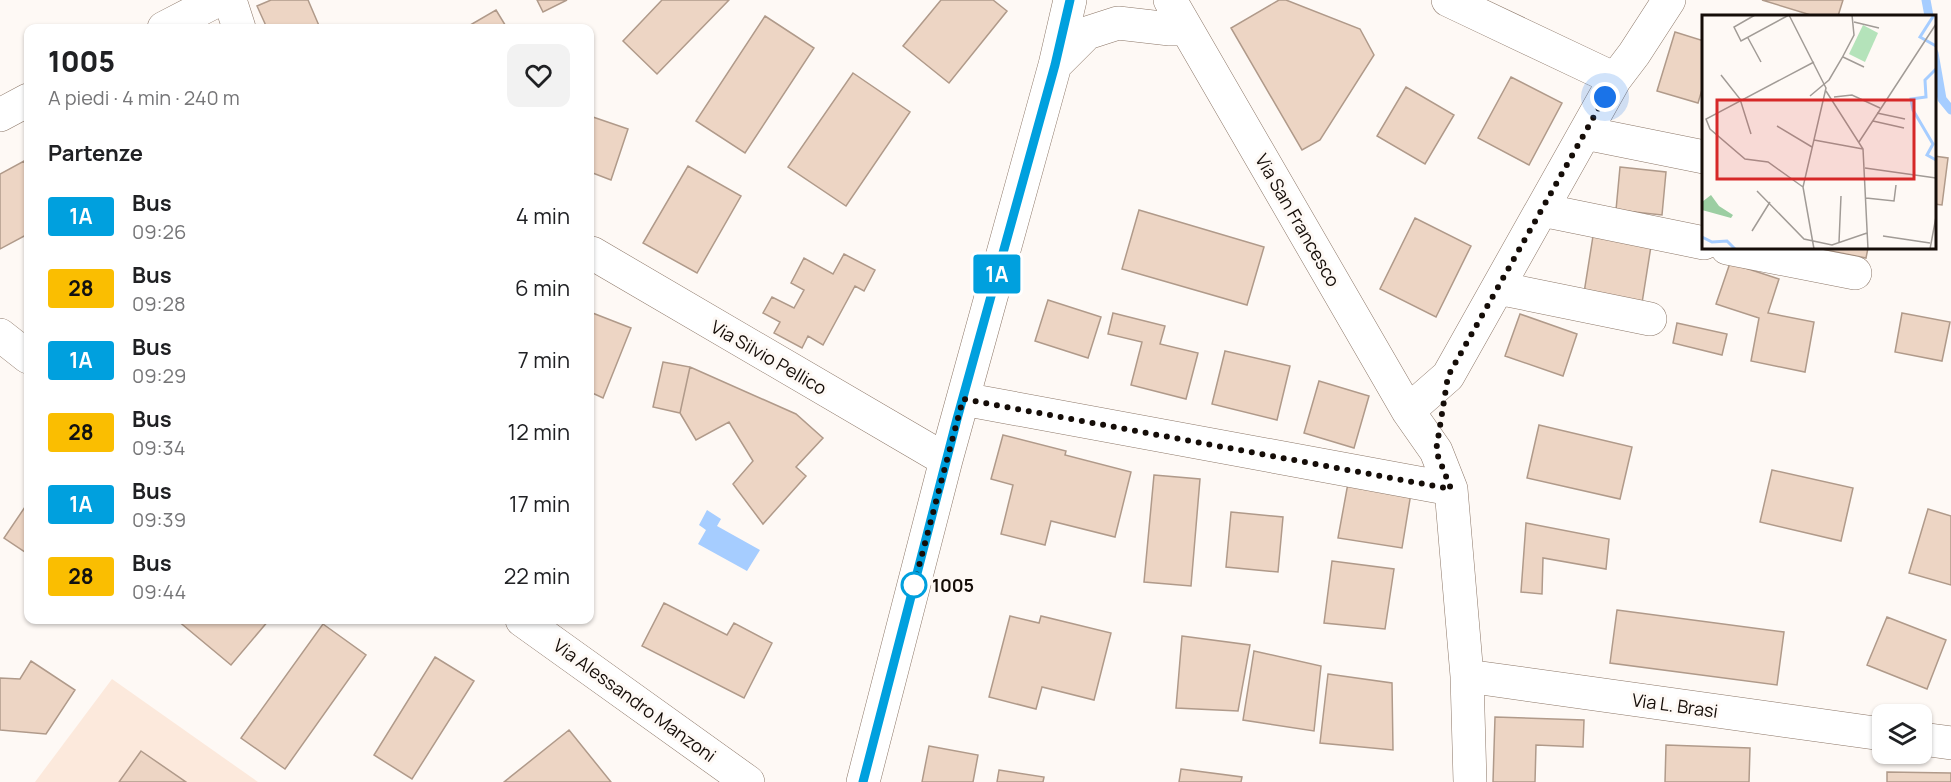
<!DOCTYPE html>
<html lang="it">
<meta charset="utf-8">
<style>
:root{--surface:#fff;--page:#f2f2f2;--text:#202124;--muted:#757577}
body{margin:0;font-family:Manrope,sans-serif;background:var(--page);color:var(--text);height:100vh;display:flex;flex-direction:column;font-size:22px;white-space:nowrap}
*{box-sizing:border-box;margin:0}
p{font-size:20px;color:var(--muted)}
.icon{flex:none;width:33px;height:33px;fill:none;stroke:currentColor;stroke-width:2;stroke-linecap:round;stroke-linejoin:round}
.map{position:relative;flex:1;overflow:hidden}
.side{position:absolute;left:24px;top:24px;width:570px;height:600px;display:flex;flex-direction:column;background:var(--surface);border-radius:12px;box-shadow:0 2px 4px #0004}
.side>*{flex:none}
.badge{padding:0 12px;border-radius:4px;font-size:21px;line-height:39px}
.fabs{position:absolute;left:1872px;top:704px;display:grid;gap:12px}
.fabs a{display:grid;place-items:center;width:60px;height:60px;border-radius:12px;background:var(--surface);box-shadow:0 2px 4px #0004;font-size:30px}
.you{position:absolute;width:30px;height:30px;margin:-15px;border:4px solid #fff;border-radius:50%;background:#1a73e8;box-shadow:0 0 0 9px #1a73e833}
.map>.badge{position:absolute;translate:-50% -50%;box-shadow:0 0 0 3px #fff}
h2{padding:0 24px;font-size:22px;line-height:54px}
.round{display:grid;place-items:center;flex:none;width:63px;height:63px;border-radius:12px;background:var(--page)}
.summary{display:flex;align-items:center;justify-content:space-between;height:102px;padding:0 24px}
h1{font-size:28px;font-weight:800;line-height:45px}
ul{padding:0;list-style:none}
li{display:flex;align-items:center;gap:18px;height:72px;padding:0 24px}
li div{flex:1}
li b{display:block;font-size:22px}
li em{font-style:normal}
li .badge{min-width:66px;font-weight:700;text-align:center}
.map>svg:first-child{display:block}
.built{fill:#fce9dc}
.water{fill:#a6cdff}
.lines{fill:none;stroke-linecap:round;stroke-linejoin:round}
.stream{stroke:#a6cdff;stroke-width:9}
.building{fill:#edd5c4;stroke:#b09a8a;stroke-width:1.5}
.minor-casing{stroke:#8c7768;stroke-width:34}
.minor{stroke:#fff;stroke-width:33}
.line-casing{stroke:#fff;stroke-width:14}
.line{stroke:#00a0de;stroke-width:9}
.walk{stroke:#150d08;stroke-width:6;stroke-dasharray:0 10.8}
.stop-dot{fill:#fff;stroke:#00a0de;stroke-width:3}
.labels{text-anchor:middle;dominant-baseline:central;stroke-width:6;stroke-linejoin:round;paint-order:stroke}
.street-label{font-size:18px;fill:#150d08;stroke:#fef9f5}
.stop-label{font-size:18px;font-weight:bold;fill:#150d08;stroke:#fef9f5;text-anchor:start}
.inset-river{fill:none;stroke:#a6cdff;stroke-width:3}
.inset-road{fill:none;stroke:#a19b96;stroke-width:1.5}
.view{fill:#d62828;fill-opacity:0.15;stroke:#d62828;stroke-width:3}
.inset-edge{fill:none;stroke:#150d08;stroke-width:3}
</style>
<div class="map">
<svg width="1951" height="782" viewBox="0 0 1951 782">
<rect width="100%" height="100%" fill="#fef9f5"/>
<path class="built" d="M112,679L258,782H35Z"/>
<path class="water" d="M707,510L721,519L717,526L760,550L747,571L698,544L706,530L699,525Z"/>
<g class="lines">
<path class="stream" d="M1926,0L1929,16
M1934,53L1942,99L1951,110"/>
</g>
<path class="building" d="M271,0H308L320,28H267L257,6Z
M537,0H567L543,12Z
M662,0H729L657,74L623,41Z
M941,0H993L1007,11L949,83L903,46Z
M1279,0H1286L1360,29L1374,55L1320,140L1302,150L1231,28Z
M1762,0H1843L1838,16H1814Z
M496,10L507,28H465Z
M765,16L814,48L745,153L696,121Z
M1675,32L1704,41V83L1698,103L1657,91Z
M853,73L910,112L846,206L788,167Z
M1511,77L1562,103L1529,165L1478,138Z
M1406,87L1454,115L1425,164L1377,136Z
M590,116L628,129L611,180L590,172Z
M1934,156L1948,158L1942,205L1934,204Z
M24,161L28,169V234L0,249V174Z
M688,166L741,196L697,273L643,243Z
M1620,167L1666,172L1662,215L1616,210Z
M1139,210L1264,247L1247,305L1122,269Z
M1415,218L1471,246L1436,317L1380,289Z
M1593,236L1651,246L1642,303L1584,293Z
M1816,248H1868L1866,258Z
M844,254L875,270L864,291L855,286L823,345L808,336L802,348L774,333L780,322L763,313L772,297L794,308L804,290L791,283L804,258L833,274Z
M1730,263L1779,279L1768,313L1814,322L1805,372L1751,361L1759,318L1716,304Z
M1048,300L1101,317L1088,358L1035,341Z
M590,312L631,328L603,398L590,392Z
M1113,313L1165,326L1160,344L1198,353L1186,399L1131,385L1142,342L1108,334Z
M1902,313L1950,322L1942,361L1895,352Z
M1520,314L1577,334L1563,376L1505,356Z
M1677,323L1727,334L1722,355L1673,343Z
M1225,351L1290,366L1277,420L1212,404Z
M663,362L690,367L680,413L653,407Z
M690,367L796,414L823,438L796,467L806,476L763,524L733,484L753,461L729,422L696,440L680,413Z
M1319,381L1369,396L1354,448L1304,433Z
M1539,425L1632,447L1620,499L1527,478Z
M1003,435L1066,451L1065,455L1131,472L1115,537L1051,521L1045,545L1001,534L1013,485L991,479Z
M1772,470L1853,488L1841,541L1760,522Z
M1154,475L1200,479L1191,586L1144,582Z
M1348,483L1411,493L1402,548L1338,538Z
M27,504H28V554L4,538Z
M1928,509L1951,516V585L1909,573Z
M1231,512L1283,517L1278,572L1226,567Z
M1526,523L1609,539L1606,569L1543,558L1542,594L1521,592Z
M1332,561L1394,569L1385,629L1324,623Z
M664,603L727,635L734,623L772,643L744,698L642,646Z
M1617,610L1784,632L1777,685L1610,663Z
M1010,616L1039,623L1041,616L1111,633L1094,700L1042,687L1036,709L989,697Z
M1887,617L1946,640L1927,689L1867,665Z
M177,620H269L231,665Z
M323,624L366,655L285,769L241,738Z
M1182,636L1250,645L1238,711L1176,708Z
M1254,651L1321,666L1314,731L1243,720Z
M435,657L474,681L412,779L374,755Z
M31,661L75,690L46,734L0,730V678L20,679Z
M1328,674L1392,683L1393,750L1320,743Z
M1495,717L1584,720L1583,747L1536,745L1535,782H1493Z
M569,730L611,782H504Z
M1666,745L1750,748L1749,782H1665Z
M929,746L978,755L973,782H922Z
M141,751L186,782H119Z
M1181,769L1242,777L1241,782H1179Z
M999,770L1044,777L1043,782H997Z
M1887,772L1951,773V782H1887Z"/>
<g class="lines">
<g class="minor-casing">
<path id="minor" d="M230,0L239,28
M1170,0L1408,411L1436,451L1451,489L1467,676L1470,782
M1448,0L1615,79
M164,28L218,0
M1055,65L1087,33L1118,23L1170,29H1186
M0,115L28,100
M1585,133L1704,157
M1542,210L1704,243
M1727,248L1855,273
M592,253L946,460
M1498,288L1650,319
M0,335L28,357
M963,399L1451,489
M1408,411L1448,376L1615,79L1634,54L1669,0
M522,620L748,782
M1467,676L1882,734
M1922,739L1951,743
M863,782L946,460L1055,65L1070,0"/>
</g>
<use href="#minor" class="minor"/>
</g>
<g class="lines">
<g class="line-casing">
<path id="line" d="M863,782L957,419L1055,65L1070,0"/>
</g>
<use href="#line" class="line"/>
<path class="walk" d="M914,585L963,399L1451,489L1436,451L1448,376L1605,97"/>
</g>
<circle class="stop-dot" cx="914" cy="585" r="12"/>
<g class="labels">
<g class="street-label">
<text transform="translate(1298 220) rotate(60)">Via San Francesco</text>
<text transform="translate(769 357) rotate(30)">Via Silvio Pellico</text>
<text transform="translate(635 700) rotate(36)">Via Alessandro Manzoni</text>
<text transform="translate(1675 705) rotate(8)">Via L. Brasi</text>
</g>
<g class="stop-label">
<text x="932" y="585">1005</text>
</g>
</g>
<g transform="translate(1702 15)">
<rect width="234" height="234" fill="#fef9f5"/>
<path d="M161,10L176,18L163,47L147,39Z" fill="#b4e3ba"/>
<path d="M9,180L17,191L31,200L29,203L0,195V187Z" fill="#9ccea2"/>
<path class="inset-river" d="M232,0L218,22L234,31M234,54L223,65L224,82L209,84L211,95L231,129L225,140L234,145M0,222L10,227L25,226L33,234"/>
<path class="inset-road" d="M53,0L32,12L39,26L87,0M87,0L124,73L101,172L112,234M152,7L177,13M46,23L59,47M141,42L162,52M19,60L38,84L49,119M124,76L161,134L166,234M108,81L127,65L140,43L152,20L150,0M132,82L150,80L178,93M175,98L203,104M171,106L202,113M75,111L110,132M112,125L161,134M157,127L234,9M163,153L234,163M101,172L66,147L43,144L8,114L4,104L112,47M55,176L102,224L130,230L165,218M164,183L192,186L194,170M50,216L68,187M181,221L228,228M137,227L139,181M228,234L234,202"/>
<path class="view" d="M15,85H212V164H15Z"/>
<rect width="234" height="234" class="inset-edge"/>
</g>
</svg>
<div class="fabs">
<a><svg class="icon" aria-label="layers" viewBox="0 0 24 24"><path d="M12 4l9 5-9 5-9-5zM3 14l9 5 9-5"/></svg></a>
</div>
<div class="you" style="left:1605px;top:97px"></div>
<b class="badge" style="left:997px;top:274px;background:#00a0de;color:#fff">1A</b>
<section class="side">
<div class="summary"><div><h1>1005</h1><p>A piedi · 4 min · 240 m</p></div><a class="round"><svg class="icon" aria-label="heart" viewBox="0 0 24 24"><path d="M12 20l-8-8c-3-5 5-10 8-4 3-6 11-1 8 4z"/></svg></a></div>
<h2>Partenze</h2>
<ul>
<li><span class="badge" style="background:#00a0de;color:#fff">1A</span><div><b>Bus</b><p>09:26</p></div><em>4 min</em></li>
<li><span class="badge" style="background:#fabe01;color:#111">28</span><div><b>Bus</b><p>09:28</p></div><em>6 min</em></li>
<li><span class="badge" style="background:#00a0de;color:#fff">1A</span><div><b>Bus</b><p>09:29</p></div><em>7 min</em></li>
<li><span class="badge" style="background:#fabe01;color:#111">28</span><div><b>Bus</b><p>09:34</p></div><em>12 min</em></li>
<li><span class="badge" style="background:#00a0de;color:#fff">1A</span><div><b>Bus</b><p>09:39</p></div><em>17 min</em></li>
<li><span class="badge" style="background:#fabe01;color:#111">28</span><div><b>Bus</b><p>09:44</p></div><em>22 min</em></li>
</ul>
</section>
</div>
